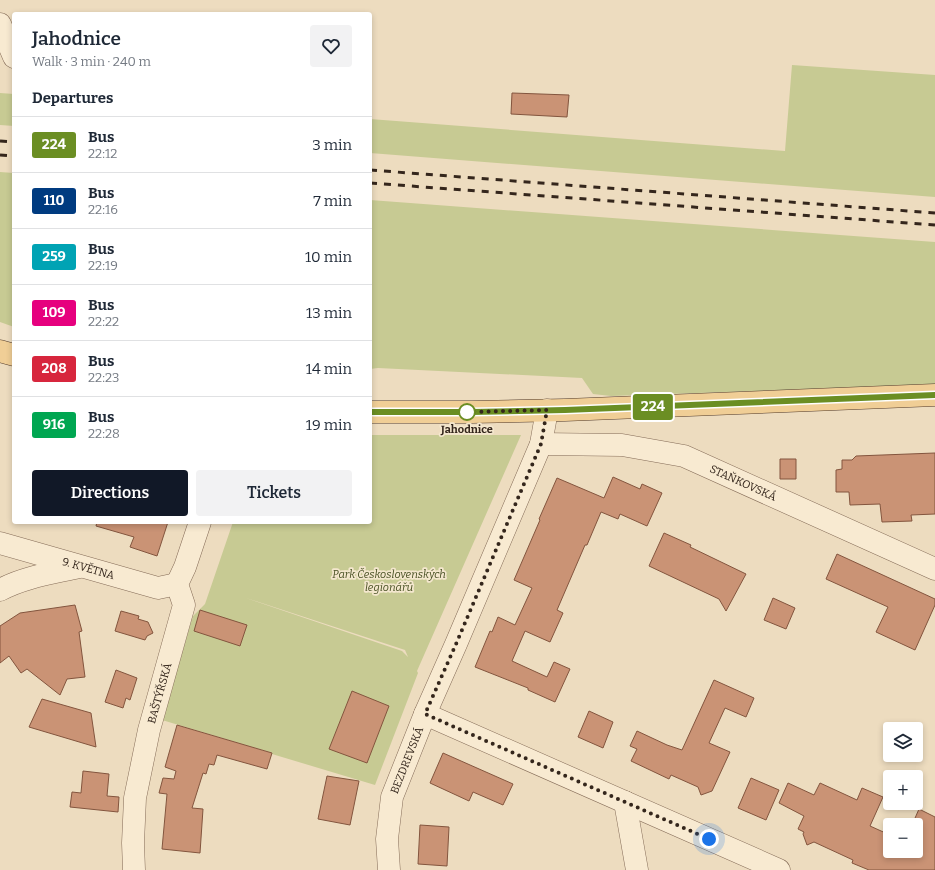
<!DOCTYPE html>
<meta charset="utf-8">
<style>
:root{--surface:#fff;--page:#f2f2f3;--text:#1f2937;--muted:#747a83;--line:#e0e1e3;--accent:#111827}
body{margin:0;font-family:Bitter,serif;background:var(--page);color:var(--text);height:100vh;display:flex;flex-direction:column;font-size:15px;white-space:nowrap}
*{box-sizing:border-box;margin:0}
p{font-size:13px;color:var(--muted)}
.icon{flex:none;width:22px;height:22px;fill:none;stroke:currentColor;stroke-width:2;stroke-linecap:round;stroke-linejoin:round}
.map{position:relative;flex:1;overflow:hidden}
.side{position:absolute;left:12px;top:12px;width:360px;height:512px;display:flex;flex-direction:column;background:var(--surface);border-radius:4px;box-shadow:0 2px 6px #0003}
.side>*{flex:none}
.badge{padding:0 8px;border-radius:3px;font-size:14px;line-height:26px}
.tools{position:absolute;left:883px;top:722px;display:grid;gap:8px}
.tools a{display:grid;place-items:center;width:40px;height:40px;border-radius:4px;background:var(--surface);box-shadow:0 2px 6px #0003;font-size:20px}
.you{position:absolute;width:20px;height:20px;margin:-10px;border:3px solid #fff;border-radius:50%;background:#1a73e8;box-shadow:0 0 0 6px #1a73e833}
.map>.badge{position:absolute;translate:-50% -50%;box-shadow:0 0 0 2px #fff}
h2{padding:0 20px;font-size:15px;line-height:36px}
.round{display:grid;place-items:center;flex:none;width:42px;height:42px;border-radius:4px;background:var(--page)}
.headline{display:flex;align-items:center;justify-content:space-between;height:68px;padding:0 20px}
h1{font-size:19px;font-weight:600;line-height:30px}
.primary-button{display:flex;gap:8px;margin-top:auto;padding:8px 20px}
.primary-button a{flex:1;height:46px;border-radius:4px;background:var(--accent);color:#fff;font-size:16px;font-weight:600;line-height:46px;text-align:center}
.primary-button a+a{background:var(--page);color:var(--text)}
ul{padding:0;list-style:none}
li{display:flex;align-items:center;gap:12px;height:56px;padding:0 20px;border-top:1px solid var(--line)}
li div{flex:1}
li b{display:block;font-size:15px}
li em{font-style:normal}
li .badge{min-width:44px;font-weight:700;text-align:center}
.map>svg:first-child{display:block}
.green{fill:#c7ca93;fill-rule:evenodd}
.building{fill:#ca9375;stroke:#83553e}
.lines{fill:none;stroke-linecap:round;stroke-linejoin:round}
.minor-casing{stroke:#856c58;stroke-width:23}
.major-casing{stroke:#523b2c;stroke-width:23}
.minor{stroke:#f8ead1;stroke-width:22}
.major{stroke:#f0ce96;stroke-width:22}
.rail{stroke:#34261c;stroke-width:3;stroke-dasharray:7 7;stroke-linecap:butt}
.line-casing{stroke:#fff;stroke-width:9}
.line{stroke:#6b8e23;stroke-width:6}
.walk{stroke:#34261c;stroke-width:4;stroke-dasharray:0 7.2}
.stop-dot{fill:#fff;stroke:#6b8e23;stroke-width:2}
.labels{text-anchor:middle;dominant-baseline:central;stroke-width:3.5;stroke-linejoin:round;paint-order:stroke}
.stop-label{font-size:11px;font-weight:bold;fill:#34261c;stroke:#f4e7ce}
.street-label{font-size:11px;fill:#34261c;stroke:#f4e7ce}
.park-label{font-size:11px;font-style:italic;fill:#485023;stroke:#f4e7ce}
</style>
<div class="map">
<svg width="935" height="870" viewBox="0 0 935 870">
<rect width="100%" height="100%" fill="#eddcbf"/>
<path class="green" d="M792,65L935,75V197L370,153V119L785,151Z
M0,93L14,94V126L0,125Z
M0,172L14,173V327L0,322Z
M370,200L935,242V385L611,396L593,394L582,378L378,368L370,369Z
M370,435H521L417,671L418,673L375,785L272,754V753L162,720L193,616L205,604L233,522H370ZM246,598L405,650L408,657L402,651Z"/>
<path class="building" d="M512,93L569,95L567,117L511,114Z
M935,453V514L911,515L912,521L882,522L880,504L850,505L849,492H836V470L842,469V460H852L856,456Z
M780,459H796V479H780Z
M613,477L640,489L642,484L662,493L647,526L620,514L618,519L601,512L587,545H585L557,610L563,613L550,642L525,631L512,661L547,677L554,662L570,669L555,702L528,690V688L475,667L490,631L492,632L498,617L515,625L532,588L514,580L540,520L539,519L557,478L604,498Z
M97,522H168L157,556L130,547L134,537L96,526Z
M664,533L691,545L690,547L746,574L726,611L719,599L649,566Z
M837,554L935,599V605L915,650L876,632L888,607L826,579Z
M773,598L795,608L786,629L764,620Z
M75,605L82,631L79,632L85,677L67,679L60,695L27,669L21,673L9,656L0,663V626L20,613Z
M200,610L247,625L240,646L194,631Z
M121,611L139,616L138,619L148,622L153,633L147,636L145,640L115,631Z
M116,670L137,678L130,700L126,698L123,708L105,702Z
M714,680L754,698L746,717L725,708L709,743L730,752L712,791L701,795L698,787L671,775L669,779L631,761L637,749L630,746L637,731L667,745L682,750Z
M352,691L389,706L367,763L329,749Z
M42,699L91,713L96,747L29,727Z
M589,711L613,722L603,748L578,737Z
M177,725L272,753L267,769L217,755L214,765L209,764L206,774L203,773L192,808L203,809L200,853L162,849L167,794L159,793L163,778L174,779L176,771L165,767Z
M443,753L513,784L503,805L473,792L469,801L430,783Z
M83,771L109,774L107,796L119,797L118,812L70,807L72,792L81,793Z
M327,776L359,781L350,825L318,819Z
M751,778L779,790L766,820L738,808Z
M788,783L814,795L820,783L857,800L862,788L883,797L870,826L890,835V851H916V825H912L919,809L935,817V870H869L852,863L853,860L814,842L807,845L803,834L804,832L798,829L804,816L779,803Z
M420,825L449,827L447,866L418,864Z"/>
<g class="lines">
<g class="minor-casing">
<g id="minor">
<path d="M0,24L14,57"/>
<path id="s1" d="M541,444L622,445L684,456L935,569"/>
<path id="s2" d="M0,543L158,588L177,584"/>
<path d="M0,590C24,577 53,573 79,567"/>
<path d="M425,714L779,870"/>
<path d="M625,802L637,870"/>
<path id="s3" d="M134,870L133,843L135,798L149,730L184,605L177,584L185,567L200,522"/>
<path id="s4" d="M389,870L387,839L392,797L425,714L456,644L541,444L547,410"/>
</g>
</g>
<g class="major-casing">
<path id="major" d="M0,351L14,355
M370,412H472L565,410L935,395"/>
</g>
<use href="#minor" class="minor"/>
<use href="#major" class="major"/>
<path class="rail" d="M0,141L14,142
M0,155L14,156
M370,170L935,213
M370,183L935,225"/>
</g>
<g class="lines">
<g class="line-casing">
<path id="line" d="M370,412H472L565,410L935,395"/>
</g>
<use href="#line" class="line"/>
<path class="walk" d="M467,412L547,410L541,444L456,644L425,714L709,839"/>
</g>
<circle class="stop-dot" cx="467" cy="412" r="8"/>
<g class="labels">
<g class="stop-label">
<text x="467" y="429">Jahodnice</text>
</g>
<g class="street-label">
<text stroke="none"><textPath href="#s1" startOffset="209">STAŇKOVSKÁ</textPath></text>
<text stroke="none"><textPath href="#s2" startOffset="92">9. KVĚTNA</textPath></text>
<text stroke="none"><textPath href="#s3" startOffset="180">BAŠTÝŘSKÁ</textPath></text>
<text stroke="none"><textPath href="#s4" startOffset="113">BEZDREVSKÁ</textPath></text>
</g>
<g class="park-label">
<text x="389" y="574">Park Československých<tspan x="389" dy="13">legionářů</tspan></text>
</g>
</g>
</svg>
<div class="tools">
<a><svg class="icon" aria-label="layers" viewBox="0 0 24 24"><path d="M12 4l9 5-9 5-9-5zM3 14l9 5 9-5"/></svg></a>
<a>+</a>
<a>−</a>
</div>
<div class="you" style="left:709px;top:839px"></div>
<b class="badge" style="left:653px;top:407px;background:#6b8e23;color:#fff">224</b>
<section class="side">
<div class="headline"><div><h1>Jahodnice</h1><p>Walk · 3 min · 240 m</p></div><a class="round"><svg class="icon" aria-label="heart" viewBox="0 0 24 24"><path d="M12 20l-8-8c-3-5 5-10 8-4 3-6 11-1 8 4z"/></svg></a></div>
<h2>Departures</h2>
<ul>
<li><span class="badge" style="background:#6b8e23;color:#fff">224</span><div><b>Bus</b><p>22:12</p></div><em>3 min</em></li>
<li><span class="badge" style="background:#003b80;color:#fff">110</span><div><b>Bus</b><p>22:16</p></div><em>7 min</em></li>
<li><span class="badge" style="background:#00a3b4;color:#fff">259</span><div><b>Bus</b><p>22:19</p></div><em>10 min</em></li>
<li><span class="badge" style="background:#e6007e;color:#fff">109</span><div><b>Bus</b><p>22:22</p></div><em>13 min</em></li>
<li><span class="badge" style="background:#d7263d;color:#fff">208</span><div><b>Bus</b><p>22:23</p></div><em>14 min</em></li>
<li><span class="badge" style="background:#00a651;color:#fff">916</span><div><b>Bus</b><p>22:28</p></div><em>19 min</em></li>
</ul>
<div class="primary-button"><a>Directions</a><a>Tickets</a></div>
</section>
</div>
